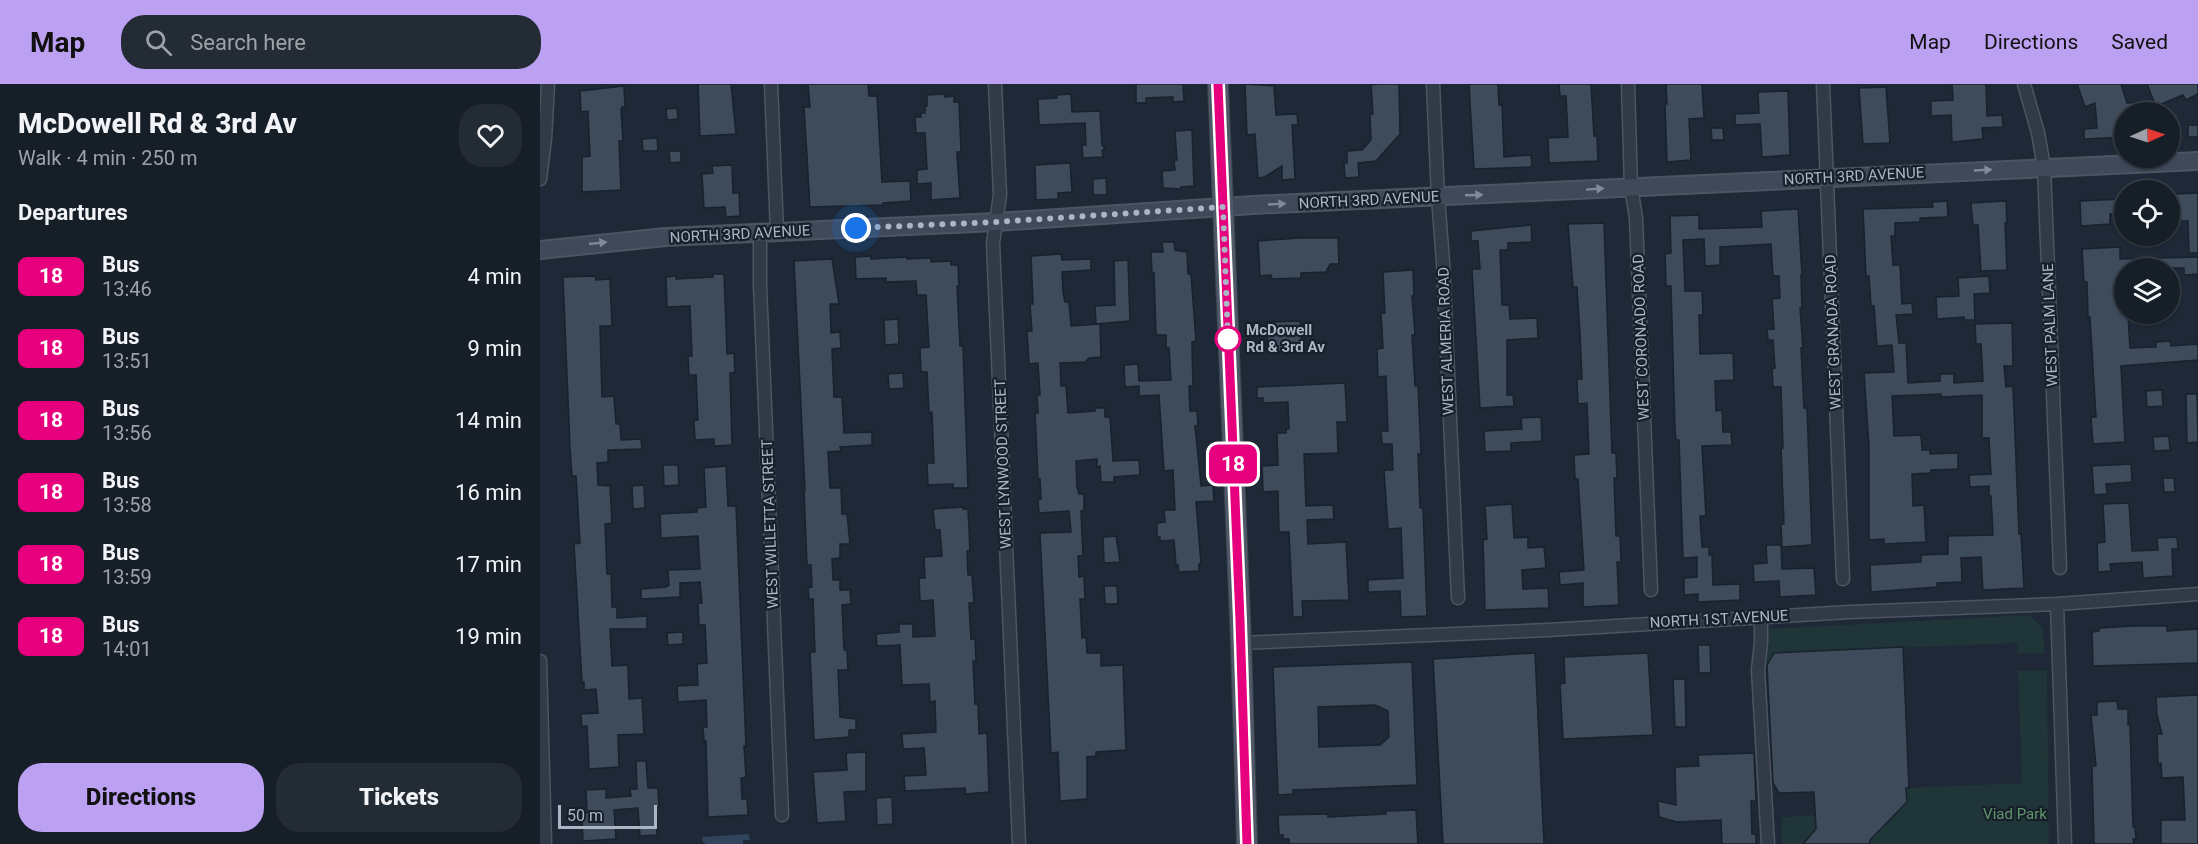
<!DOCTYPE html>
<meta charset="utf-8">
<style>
:root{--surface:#161e28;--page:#232b34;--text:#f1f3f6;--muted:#9ea2a8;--line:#353c45;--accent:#bca0f2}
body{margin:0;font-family:Roboto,sans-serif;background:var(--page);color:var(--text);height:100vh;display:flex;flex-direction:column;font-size:22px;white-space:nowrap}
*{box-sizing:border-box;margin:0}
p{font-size:20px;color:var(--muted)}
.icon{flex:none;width:33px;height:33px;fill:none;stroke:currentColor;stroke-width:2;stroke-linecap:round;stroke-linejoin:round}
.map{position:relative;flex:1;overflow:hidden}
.drawer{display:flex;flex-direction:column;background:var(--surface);width:540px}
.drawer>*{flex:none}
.badge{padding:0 12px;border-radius:9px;font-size:21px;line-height:39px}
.needle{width:39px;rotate:87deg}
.buttons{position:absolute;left:1574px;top:18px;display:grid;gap:12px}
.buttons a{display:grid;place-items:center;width:66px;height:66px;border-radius:50%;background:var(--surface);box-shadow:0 2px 4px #0004,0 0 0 2px var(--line);font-size:30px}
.scale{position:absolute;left:18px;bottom:15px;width:99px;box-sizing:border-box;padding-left:6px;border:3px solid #abb5c4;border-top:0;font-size:16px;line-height:21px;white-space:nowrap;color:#abb5c4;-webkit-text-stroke:4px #171f2b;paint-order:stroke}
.you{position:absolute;width:30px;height:30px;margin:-15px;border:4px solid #fff;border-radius:50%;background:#1a73e8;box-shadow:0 0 0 9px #1a73e833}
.map>.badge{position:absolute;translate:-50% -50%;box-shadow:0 0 0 3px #fff}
h2{padding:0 18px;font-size:22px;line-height:54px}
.round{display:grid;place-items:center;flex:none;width:63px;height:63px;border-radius:24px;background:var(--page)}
.overview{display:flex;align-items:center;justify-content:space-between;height:102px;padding:0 18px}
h1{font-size:28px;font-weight:800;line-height:45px}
.cta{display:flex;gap:12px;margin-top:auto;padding:12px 18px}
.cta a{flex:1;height:69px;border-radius:24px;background:var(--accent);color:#111;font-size:24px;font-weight:800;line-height:69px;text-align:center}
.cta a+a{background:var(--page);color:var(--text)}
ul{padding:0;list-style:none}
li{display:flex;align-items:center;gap:18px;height:72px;padding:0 18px}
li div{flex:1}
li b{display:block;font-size:22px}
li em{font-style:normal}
li .badge{min-width:66px;font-weight:700;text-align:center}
header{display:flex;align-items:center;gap:36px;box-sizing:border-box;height:84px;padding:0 30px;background:var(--accent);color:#111}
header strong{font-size:28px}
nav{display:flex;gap:33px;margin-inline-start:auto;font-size:21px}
.search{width:420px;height:54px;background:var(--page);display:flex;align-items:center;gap:15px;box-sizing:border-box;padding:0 21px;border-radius:24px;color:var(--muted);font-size:22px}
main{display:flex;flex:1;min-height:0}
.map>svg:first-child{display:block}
.green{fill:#203537}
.water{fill:#30445e}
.building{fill:#3e4b5b;stroke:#19212d;stroke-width:1.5;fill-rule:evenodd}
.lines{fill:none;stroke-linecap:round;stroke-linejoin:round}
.street-casing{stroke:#4c5562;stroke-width:15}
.secondary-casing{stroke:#4c5562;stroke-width:20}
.primary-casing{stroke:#3b4350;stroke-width:22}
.street{stroke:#313a46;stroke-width:12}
.secondary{stroke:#3f495a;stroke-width:16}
.primary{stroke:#4f5967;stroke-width:20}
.oneway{fill:#808a9a}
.line-casing{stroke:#fff;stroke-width:14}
.line{stroke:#e6007e;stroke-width:9}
.walk{stroke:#abb5c4;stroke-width:6;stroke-dasharray:0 10.8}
.stop-dot{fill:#fff;stroke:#e6007e;stroke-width:3}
.labels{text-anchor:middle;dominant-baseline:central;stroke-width:4.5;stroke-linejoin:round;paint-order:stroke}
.street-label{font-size:15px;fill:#abb5c4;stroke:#171f2b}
.stop-label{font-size:15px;font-weight:bold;fill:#abb5c4;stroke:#171f2b;text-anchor:start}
.park-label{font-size:15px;fill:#62956d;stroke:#171f2b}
</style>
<header>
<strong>Map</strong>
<div class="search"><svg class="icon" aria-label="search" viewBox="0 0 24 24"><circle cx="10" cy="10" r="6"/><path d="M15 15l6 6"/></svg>Search here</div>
<nav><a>Map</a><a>Directions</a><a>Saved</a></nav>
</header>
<main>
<section class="drawer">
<div class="overview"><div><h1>McDowell Rd &amp; 3rd Av</h1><p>Walk · 4 min · 250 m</p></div><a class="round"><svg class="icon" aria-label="heart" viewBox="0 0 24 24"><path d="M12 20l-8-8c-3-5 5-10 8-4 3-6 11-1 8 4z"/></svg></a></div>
<h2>Departures</h2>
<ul>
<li><span class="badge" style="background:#e6007e;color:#fff">18</span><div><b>Bus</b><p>13:46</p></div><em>4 min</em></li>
<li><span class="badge" style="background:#e6007e;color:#fff">18</span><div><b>Bus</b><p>13:51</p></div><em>9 min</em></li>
<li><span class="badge" style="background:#e6007e;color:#fff">18</span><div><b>Bus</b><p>13:56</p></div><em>14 min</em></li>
<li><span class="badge" style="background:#e6007e;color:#fff">18</span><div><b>Bus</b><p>13:58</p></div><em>16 min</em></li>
<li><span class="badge" style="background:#e6007e;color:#fff">18</span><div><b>Bus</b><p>13:59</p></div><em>17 min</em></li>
<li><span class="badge" style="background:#e6007e;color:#fff">18</span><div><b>Bus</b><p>14:01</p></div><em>19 min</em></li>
</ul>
<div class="cta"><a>Directions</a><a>Tickets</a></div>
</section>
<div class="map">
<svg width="1658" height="760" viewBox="0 0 1658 760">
<rect width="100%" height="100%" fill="#1e2836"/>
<path class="green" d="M1489,531L1502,543L1505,569L1478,570L1477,559L1234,569L1226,582L1230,545Z
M1507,586L1509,760H1330L1328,758L1367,718L1366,704L1482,699L1478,587Z
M1276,731L1277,745L1263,760H1242V733Z"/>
<path class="water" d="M209,750L210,756H203V760H166L163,758L162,753Z"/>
<path class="building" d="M158,0H191L196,50L160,52Z
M268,0H328L329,12H337L342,98L370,97L371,117L343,119V121L270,123L264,23H270Z
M596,0H643L644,17L633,18V13H629L606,14V19H596Z
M705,0L734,2L736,31L757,30L758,41H752L755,95L742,96V82L725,93L718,94L715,50L707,51Z
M838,0H859L860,50L836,77L818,79L819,93L805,94L804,79H807V67L822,66L831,56L830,30H833L831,1Z
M929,0H958L959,21L962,20L964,73L991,71L992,81L990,83L934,85Z
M1019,0H1051L1054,52H1057L1058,77L1009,79L1008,54L1028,53L1026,12H1020Z
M1126,0H1162L1164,34L1149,35L1151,76L1127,78L1125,20H1127Z
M1412,0H1446L1447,32L1462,31L1463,43L1442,44L1443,55L1412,58L1411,31L1391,32V17L1413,16Z
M1537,0H1581L1587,19L1614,18L1607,0H1658V10L1646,16L1643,11L1602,28H1583L1584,53L1544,55V45L1557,44L1555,19L1545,23Z
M84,2L85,23H82L81,25L83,57H79L81,106L42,108V73L50,72L48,27L41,28L40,7Z
M1346,3L1350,59L1323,60L1319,4Z
M1248,7L1250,71L1222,73L1220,40L1195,41V30L1219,29L1218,8Z
M405,10V13L414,12V18H419L421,68H417V72L420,114L391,116V99L377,100V86L387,85L385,49H376L375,33H381V29H385V22H387V11Z
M531,10L532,28L560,27L562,61L565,64L562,67L563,73L543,74L542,61H546L545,39L499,41L498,15L517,14L516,11Z
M137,24L138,35L127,36L126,25Z
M1648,41H1658V53H1648Z
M1171,44H1183L1184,56H1172Z
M652,46L654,102L641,103V105L623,104L622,87L635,86L634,76H637L635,47Z
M117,54L118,67H103L102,55Z
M129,67H141V78L130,79Z
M530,79L532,108L518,109V115L496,116L495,81Z
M192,81L193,109H199L200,132L186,133L185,123L164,124L162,90L173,89L172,82Z
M566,94L567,111H553V95Z
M1658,109V169H1649L1648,137H1638L1636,110Z
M1582,115L1583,129L1570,130V140L1541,142L1540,117Z
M1407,117L1408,133L1380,134V138L1355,139V152H1351L1353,181H1360L1362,220L1372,219L1373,230L1356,231L1359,259H1366L1368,299L1400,297V290H1414V299L1443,297L1441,260H1436L1435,240L1472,239L1473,282H1464L1466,303L1473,302L1479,450H1481L1484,504L1443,506L1441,473L1421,474L1422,498L1397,499V503L1331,508L1330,481L1381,478V471L1408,470V452L1453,451L1451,412H1449V402L1430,403L1429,391L1451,390L1449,354H1442V311L1401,313V310L1352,312L1354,352L1381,351L1382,366H1390V370L1418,369V385L1391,386V389L1372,390L1373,422L1384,421L1386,458L1344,460V455L1329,456V362L1324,289L1354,288L1352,261L1337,262L1334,222H1331L1329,192H1326L1323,125L1393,123L1392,118Z
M1466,117L1467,139H1465L1467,186L1441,187L1438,141H1433L1431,119Z
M1258,125L1262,191H1261L1262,224H1260L1263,264H1261L1264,324H1267L1272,461L1242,463L1241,440H1244L1241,364H1243L1241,303H1233L1232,285L1235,284L1233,256H1228L1227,245H1234L1232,215L1240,214L1239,192H1233L1231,160L1180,163V181L1165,182L1164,155L1143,156L1145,207H1162L1163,231H1159L1160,270L1193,269L1194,296L1175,297L1176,327L1182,326L1183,348H1191L1192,361L1162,362L1166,432H1160L1162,463H1169V471H1172L1173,501L1200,500V516L1158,518V510L1144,511V494L1157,493V473L1143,474L1139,356H1136L1135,345L1131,202H1126L1125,170L1131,169L1130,132L1159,131V145L1222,143L1221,127Z
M1064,139L1072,369H1076L1077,394H1074L1076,452H1080L1081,478H1077L1079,521L1043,523V499L1020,501L1019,488L1044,486L1038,395H1035L1034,371L1049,370L1047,319L1038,320L1037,295H1042L1040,249L1037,203H1033L1028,140Z
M991,141L992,158L968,159V166H960L962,221H969L970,235L997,234L998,254L967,256V311H973L974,322L940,324L932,185H940L938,157H931V147Z
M759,154H798L799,180H790L786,188L761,189V194L732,195L731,191L720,192L718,157Z
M622,158H634L635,166L647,168L648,190H651L656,257L652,258V263L653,302H649L650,327H657L658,342H655L661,402L673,401L674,417L656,418L661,480H659V487L639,488L638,481H636L634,456L620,457V453H617V439L625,438L624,426H635L633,386L624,387L619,311L599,312V302L585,303L584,281L598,280L599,297L631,296L629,264H626V251H616L614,189H612L611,168H623Z
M1580,163V175L1658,173V190L1644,191V184H1584V230H1588L1590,264L1616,263V258L1630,257L1631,262L1658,260V276L1581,282L1585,358L1553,360L1551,333H1556L1550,233H1548L1547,198H1544L1542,165Z
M521,170L522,176L551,175V186L522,188L523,208L525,218H529L531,242L560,240L561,273L549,274L545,278L520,279L521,302H526L528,329L555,327V324H565V333H570L573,377L599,376L600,391L574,393V398H561L560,382L557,383V375L536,377L537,403L539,410H544V426L541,427L543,472H538L539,493L544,492L545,515H540L542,554L546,553L547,569H561V582L583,581L586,666L556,668V672L547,673V715L520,717L518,668L511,669L500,449L531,448L529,427L499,429L498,416L501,415L500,395H498L495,329H498L497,311H500L498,279L489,280L487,247H492L490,220H493L491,172Z
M331,172V175L367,173V175L391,174V178L411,177V181H418L419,202H417L420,262H423L428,404H413V400L388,401L387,379H394L392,328L389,329L387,288H381L380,264L389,263L386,211H377L376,197L346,198V194L316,195L315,173Z
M292,175L299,220H290L291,249L300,248L301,264L292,265L294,313H302L304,349L332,348V361L300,363L301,367L288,368L290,404H301L302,430H307L310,460H300V474L292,475L293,496H300V506H310L311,520L302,521L304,566H307L308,586H298L300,633L316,635V646H309V653L274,656L270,568H275L273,515H269L268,504L272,503L271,481H267L264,406H265L254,177Z
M588,176L590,237L556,240L555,222L575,221L574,177Z
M873,186L874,212H872L875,251H872L875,302H878L881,370H878L880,424H883L887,532L861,533L860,507L828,508V496L863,494L861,444L848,445L844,386H853L852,360H842L841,347H848L846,292L838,293L837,265L843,264L841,229H845L843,188Z
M173,190H184L187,270L194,269L195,288L190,289L192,361L174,362V355L155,356L154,336H158L156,291H149L148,272H152L150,222L127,223L126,193L136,192V195L173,193Z
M55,192L56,196L70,195L72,242H60L62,313L74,312L76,340H80L81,356L101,355L102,365L68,366V378L57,379L58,401L70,402L72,439L65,440L67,490H71L72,523H77V534L107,532V545H70L72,582L88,581L89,615L102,614L104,650L78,651L79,683L49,685L47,642L42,643L41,630L58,629L56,605L44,606V598H42L34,460L40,459L36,392H32L30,364L23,193Z
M1449,192L1450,209L1434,210L1435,236H1424V233L1397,235L1396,213L1419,212L1418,194Z
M358,235L359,260L345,261L344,236Z
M760,237L762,266L728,268L726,238Z
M363,289L364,304L349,305L348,290Z
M805,299L807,338H797L798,369L764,370L766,422L793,421L794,435L767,436L768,460L806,458L809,516L762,517L763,533H753L749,448H739L738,407L723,408L722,382L738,381L737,349H746V345H749L748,318L723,319V314H717V303Z
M1622,306L1623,322L1607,323L1606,307Z
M1646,310H1657L1658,358L1647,359Z
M1001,333L1002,357L971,359V367L945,368L944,347L982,345L981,334Z
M1629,352L1630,366L1614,367L1613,353Z
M1591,380L1592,398L1566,400L1567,410L1554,411L1552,382Z
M123,381H138L139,401L124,402Z
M186,382L188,422H196L206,662H204L206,693L201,694L202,715H207L208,731L168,733L166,657H164L163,643H167L166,616L138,618L137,602L158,601L157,580L167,579L165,541H159L158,519H162L160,498L140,499V513L101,515V505L126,503L129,501L128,486L160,485L158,452L121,454L120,430L157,428V424L166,423L164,384Z
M1623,394H1634L1635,408H1624Z
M104,401L105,424L93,425L92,402Z
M1589,419L1592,467L1618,466L1617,454L1637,453L1638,465H1632L1633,492L1603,494L1602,478L1570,480L1571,487L1558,488L1557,459L1565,458L1563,420Z
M972,420L974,454L988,453V464L1004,463L1006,484L982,486L983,505L1008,504L1009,524L945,526L943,456L947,455L945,422Z
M423,423V425H428L430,467H427L428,491H432L434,519H429L431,555H435L436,577H433L435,620H438L439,650L447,649L449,708L426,710L425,704L365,707L364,692L386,691L384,664L363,665L362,650L396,648L395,617L390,618L389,600L362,601L360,561L337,562L336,550L359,548V540H373V553L395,552L393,516L380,517L379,494H385L384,473L402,472L400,446H395L393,425Z
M576,452L580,478L564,479L563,453Z
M1226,461H1241L1242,485L1274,484L1276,511L1240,513L1239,497L1214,498L1213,480L1227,479Z
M564,502H577L578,520H565Z
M1593,542H1627V547L1658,545V579L1553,582L1552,548L1559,547V544Z
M143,548V560L128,561L127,549Z
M1158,561H1170L1171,589H1159Z
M1363,563L1369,704H1366L1367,718L1330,756V760H1263L1276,745L1274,708L1239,709L1233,699L1227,581L1234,569Z
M995,569L1004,760H903L893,575Z
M1108,569L1113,651L1023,655L1020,600L1025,599L1024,573Z
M872,578L877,701L753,706V710L738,711L733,583ZM835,621L848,627L849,653L840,661L779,663L778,623Z
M1133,595H1145L1146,643H1135Z
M1658,611V760H1621V736H1645L1643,693L1622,694L1621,679L1618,680L1617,650H1622L1617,631L1616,613Z
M1577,617L1578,625H1588V641H1590L1593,743H1595L1596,755H1593L1594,760H1554L1552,682H1556L1551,631H1557V618Z
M326,668V707L304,708L306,737L277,739L273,688L307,686L306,669Z
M1214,669L1216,717H1211L1212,750H1216V760H1182L1181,736L1137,738L1119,733L1118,717L1136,721L1135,683L1159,682L1158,671Z
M96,677H106L108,704H118L119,723H116L117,751L100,752L98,724L74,726L76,755L43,757L42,734L43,729H47L46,706L66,705V714L91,712L90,705H97Z
M352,713L353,740L337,741L336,714Z
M876,726L878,760H749V755H743V751H739L738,731L788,730V733L846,730V727Z"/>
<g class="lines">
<g class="street-casing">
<path id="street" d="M231,0L237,148
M455,0L460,111L453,159L479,760
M893,0L898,113L903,178L918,514
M1088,0L1091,103L1096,134L1111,506
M1283,0L1303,495
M1484,0L1498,49L1504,83L1520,484
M0,95L5,55L8,0
M220,150V202L242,731
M1517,520L1525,760
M1221,533V558L1218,586L1228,760
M701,559L1008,546L1310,528L1517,520L1658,510
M0,577L5,760"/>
</g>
<g class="secondary-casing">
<path id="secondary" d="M0,166L126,153L456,138L713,121L1658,77"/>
</g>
<g class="primary-casing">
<path id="primary" d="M678,0L701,559L707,760"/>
</g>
<use href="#street" class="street"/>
<use href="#secondary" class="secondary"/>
<use href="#primary" class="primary"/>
</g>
<defs><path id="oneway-solid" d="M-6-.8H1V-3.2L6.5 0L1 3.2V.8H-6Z" transform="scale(1.5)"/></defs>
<g class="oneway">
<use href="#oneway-solid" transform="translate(1443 86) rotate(-3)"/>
<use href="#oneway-solid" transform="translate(1055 105) rotate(-4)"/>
<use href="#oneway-solid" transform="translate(934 111) rotate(-2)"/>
<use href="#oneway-solid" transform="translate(737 120) rotate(-3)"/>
<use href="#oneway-solid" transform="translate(58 159) rotate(-6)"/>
</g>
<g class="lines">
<g class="line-casing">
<path id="line" d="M678,0L700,536L707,760"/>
</g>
<use href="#line" class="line"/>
<path class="walk" d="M316,144L456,138L683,123L688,255"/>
</g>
<circle class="stop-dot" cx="688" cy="255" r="12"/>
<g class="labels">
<g class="street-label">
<text transform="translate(1314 92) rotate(-3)">NORTH 3RD AVENUE</text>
<text transform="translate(829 116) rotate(-3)">NORTH 3RD AVENUE</text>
<text transform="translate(200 150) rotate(-3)">NORTH 3RD AVENUE</text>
<text transform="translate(1510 241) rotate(-92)">WEST PALM LANE</text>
<text transform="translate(1293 248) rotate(-92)">WEST GRANADA ROAD</text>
<text transform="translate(1101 253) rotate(-92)">WEST CORONADO ROAD</text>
<text transform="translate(906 257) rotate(-92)">WEST ALMERIA ROAD</text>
<text transform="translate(463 380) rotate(-92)">WEST LYNWOOD STREET</text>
<text transform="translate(230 440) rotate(-92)">WEST WILLETTA STREET</text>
<text transform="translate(1179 535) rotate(-3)">NORTH 1ST AVENUE</text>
</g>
<g class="stop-label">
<text x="706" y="246">McDowell<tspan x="706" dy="17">Rd &amp; 3rd Av</tspan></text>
</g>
<g class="park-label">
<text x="1475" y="730">Viad Park</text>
</g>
</g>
</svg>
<div class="buttons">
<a><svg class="needle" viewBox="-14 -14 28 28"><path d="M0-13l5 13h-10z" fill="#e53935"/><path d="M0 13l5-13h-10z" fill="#9ea2a8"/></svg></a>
<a><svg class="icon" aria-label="locate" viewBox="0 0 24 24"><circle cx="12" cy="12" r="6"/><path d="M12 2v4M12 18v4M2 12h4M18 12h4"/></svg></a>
<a><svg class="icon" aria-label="layers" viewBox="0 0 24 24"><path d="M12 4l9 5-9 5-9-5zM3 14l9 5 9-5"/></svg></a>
</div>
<div class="scale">50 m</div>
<div class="you" style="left:316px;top:144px"></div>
<b class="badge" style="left:693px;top:380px;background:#e6007e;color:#fff">18</b>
</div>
</main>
